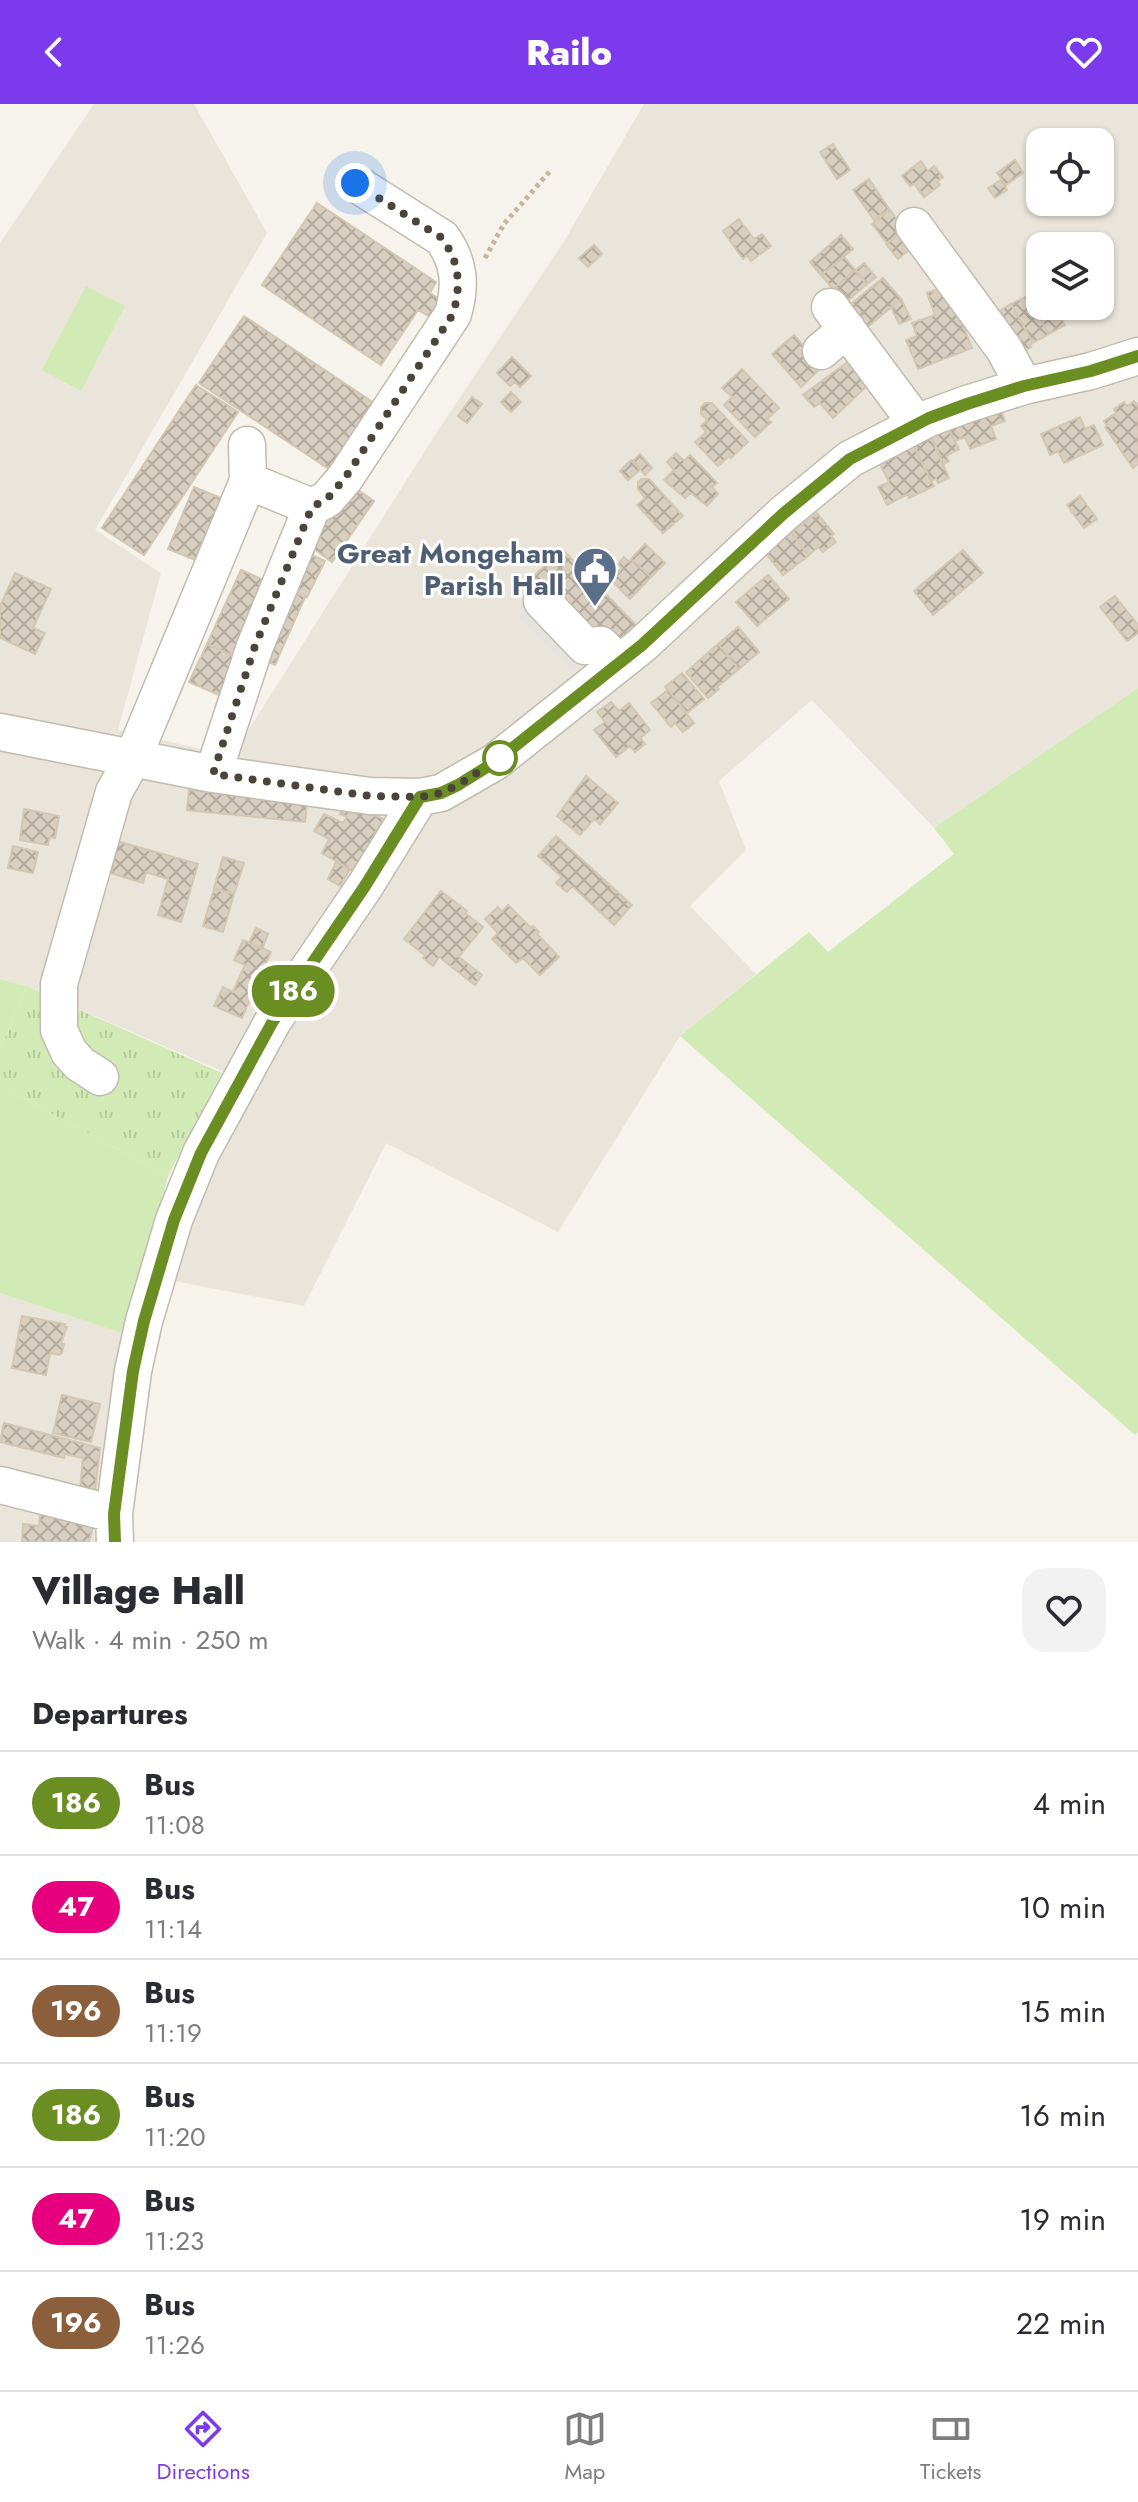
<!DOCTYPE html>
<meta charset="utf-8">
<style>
:root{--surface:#fff;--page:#f2f2f3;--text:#2b2b33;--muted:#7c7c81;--line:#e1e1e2;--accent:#7c3aed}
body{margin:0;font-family:Jost,sans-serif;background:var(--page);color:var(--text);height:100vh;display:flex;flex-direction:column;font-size:30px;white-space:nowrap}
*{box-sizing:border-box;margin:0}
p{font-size:26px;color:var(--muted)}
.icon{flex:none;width:44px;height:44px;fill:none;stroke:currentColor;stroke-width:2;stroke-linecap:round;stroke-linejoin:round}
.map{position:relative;height:1438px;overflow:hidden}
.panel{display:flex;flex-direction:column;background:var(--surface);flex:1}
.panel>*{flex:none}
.badge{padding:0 16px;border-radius:26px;font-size:28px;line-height:52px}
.controls{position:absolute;left:1026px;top:24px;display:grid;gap:16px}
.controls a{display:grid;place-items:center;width:88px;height:88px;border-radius:16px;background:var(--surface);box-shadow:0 2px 6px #0004;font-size:40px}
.you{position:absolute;width:40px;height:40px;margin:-20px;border:6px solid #fff;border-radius:50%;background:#1a73e8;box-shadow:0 0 0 12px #1a73e833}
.map>.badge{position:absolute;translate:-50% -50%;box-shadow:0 0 0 4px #fff}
h2{padding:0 32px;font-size:30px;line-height:72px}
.round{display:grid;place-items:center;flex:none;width:84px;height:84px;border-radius:24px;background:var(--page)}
.overview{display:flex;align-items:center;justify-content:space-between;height:136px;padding:0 32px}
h1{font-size:38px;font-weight:800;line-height:60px}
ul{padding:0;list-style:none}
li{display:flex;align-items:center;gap:24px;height:104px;padding:0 32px;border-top:2px solid var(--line)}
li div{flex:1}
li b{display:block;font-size:30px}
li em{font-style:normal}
li .badge{min-width:88px;font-weight:700;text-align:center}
header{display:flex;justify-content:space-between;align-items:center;height:104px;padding:0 32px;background:var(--accent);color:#fff;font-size:36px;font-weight:800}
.tab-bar{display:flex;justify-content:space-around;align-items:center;height:112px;border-top:2px solid var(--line);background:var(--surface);font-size:22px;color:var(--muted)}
.tab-bar a{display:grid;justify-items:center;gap:4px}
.tab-bar .selected{color:var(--accent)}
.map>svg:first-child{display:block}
.residential{fill:#eae5da;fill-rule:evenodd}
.green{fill:#d2eab5}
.park{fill:url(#park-tufts)}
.parking{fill:#e5e3e0}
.building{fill:url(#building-cross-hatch);stroke:#d3c7b4;stroke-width:2}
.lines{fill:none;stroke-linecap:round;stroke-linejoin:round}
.minor-casing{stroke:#c2bbae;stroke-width:39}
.path{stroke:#c4b79f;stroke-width:5;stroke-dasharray:4 4;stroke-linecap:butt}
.minor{stroke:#fff;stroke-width:36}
.line-casing{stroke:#fff;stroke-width:18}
.line{stroke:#6b8e23;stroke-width:12}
.walk{stroke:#4b4439;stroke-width:8;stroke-dasharray:0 14.4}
.stop-dot{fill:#fff;stroke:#6b8e23;stroke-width:4}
.labels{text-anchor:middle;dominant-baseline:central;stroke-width:6;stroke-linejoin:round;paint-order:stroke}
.service-label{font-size:28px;font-weight:bold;fill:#4e5e75;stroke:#fff;text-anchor:end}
</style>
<header><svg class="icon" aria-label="back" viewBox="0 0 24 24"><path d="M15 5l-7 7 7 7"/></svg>Railo<svg class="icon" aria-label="heart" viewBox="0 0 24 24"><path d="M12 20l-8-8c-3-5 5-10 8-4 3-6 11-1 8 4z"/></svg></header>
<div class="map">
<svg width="1138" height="1438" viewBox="0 0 1138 1438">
<defs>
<pattern id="park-tufts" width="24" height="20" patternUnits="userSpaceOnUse" patternTransform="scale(2)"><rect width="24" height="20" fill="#d2eab5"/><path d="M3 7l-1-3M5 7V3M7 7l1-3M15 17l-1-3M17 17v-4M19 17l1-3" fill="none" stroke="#b6ca9c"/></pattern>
<pattern id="building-cross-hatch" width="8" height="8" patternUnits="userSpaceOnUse" patternTransform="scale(2)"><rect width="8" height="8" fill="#d8cfc1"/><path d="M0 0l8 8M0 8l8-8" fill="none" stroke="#b1aa9e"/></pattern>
</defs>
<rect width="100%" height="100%" fill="#f6f3ec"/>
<path class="residential" d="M94,0H194L267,129L95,426L161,469L118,626L232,652L435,331L563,139L644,0H1138V584L934,724L812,596L719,677L746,746L690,802L756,870L680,932L558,1128L386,1039L304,1202L169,1176L202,1063L249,979L26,882L0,875V139ZM1040,38H1100V98H1040ZM1040,142H1100V202H1040Z
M0,1189L128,1231L111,1438H0Z"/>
<path class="green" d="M86,182L125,202L81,287L42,266Z
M1138,584V1328L1135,1331L680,932L809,828L828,848L954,750L934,724Z
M0,875L26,882L0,947Z
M0,982L168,1072L128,1231L0,1189Z"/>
<path class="park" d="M26,882L222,969L168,1072L0,982V947Z"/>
<path class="parking" d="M534,495L589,551L572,567L517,512Z"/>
<path class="building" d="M833,40L850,66L837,75L820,48Z
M1015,56L1023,69L1006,81L997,69Z
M921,57L928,67L934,62L943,73L937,78L940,81L924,93L914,80L910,82L902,72Z
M869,75L889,105L874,116L853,86Z
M1001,76L1007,86L995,94L988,84Z
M317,99L436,178L430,189L441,196L430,213L418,206L381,261L262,181Z
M890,106L905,125L887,139L872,120Z
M739,115L754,135L762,130L771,142L751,157L747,151L743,155L723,127Z
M904,126L915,141L898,155L886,140Z
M841,131L853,145L821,171L810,158Z
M594,141L602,150L588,163L579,154Z
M844,153L855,166L833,185L821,171Z
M864,159L876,173L867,180L856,166Z
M855,166L867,180L845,199L833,185Z
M883,174L901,195L864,226L846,204Z
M947,181L972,244L918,265L906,236L917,232L912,219L935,211L927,189Z
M1040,184V202H1054L1065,221L1049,230L1027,192Z
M1027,192L1049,230L1033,239L1011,200Z
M901,195L911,215L899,220L891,203Z
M1011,200L1033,239L1030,241L1031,243L1019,250L996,209Z
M244,212L380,303L335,369L199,279Z
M794,231L822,263L801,283L772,250Z
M512,253L531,272L520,283L515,278L510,282L497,269Z
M849,257L869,280L833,314L820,299L814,303L803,291Z
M742,265L779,304L767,315L771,318L755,333L724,301L732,293L722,284Z
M196,281L238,308L144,451L102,424Z
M511,288L521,298L511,308L501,298Z
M472,293L482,300L467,319L458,312Z
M1134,297L1136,300L1138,299V360L1133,364L1105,323L1107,322L1104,317L1116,309L1114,305L1124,298L1127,302Z
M705,299H712L748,338L731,354L729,352L718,362L695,338L706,328L701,322L707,316L701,310V303Z
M999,301L1005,317L991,322L996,335L970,345L965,333L955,337L947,322Z
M1080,313L1085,325L1094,321L1103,341L1064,359L1058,347L1050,351L1041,330Z
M947,322L959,345L946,352L949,357L944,360L930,330Z
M930,330L949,374L938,379L936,375L931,377L912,339Z
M912,339L934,382L909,394L908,390L887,401L878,383L889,378L878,356Z
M676,349L684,357L690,351L717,379L712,383L718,390L707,402L691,389L685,394L664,376L674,366L667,358Z
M640,350L652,364L645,371L633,357Z
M631,356L640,366L628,376L620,367Z
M642,375H649L683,412L663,429L637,401L645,394L638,385V378Z
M348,379L374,397L332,458L307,440Z
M194,383L221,394L195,456L168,445Z
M1080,392L1097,415L1084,424L1067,401Z
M817,409L834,430L831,432L836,438L823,448L818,443L809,451L791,429Z
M791,429L809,451L783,471L766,450Z
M645,440L665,459L651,473L631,455Z
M562,445L636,521L619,537L605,522L597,531L547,479L540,486L530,476Z
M963,446L983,469L933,511L914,487Z
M308,449L325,457L307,493L290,486Z
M597,449L616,470L611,476L590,457Z
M624,453L629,458L631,455L651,473L630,495L611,476L622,464L618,460Z
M241,466L275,481L240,555L207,540Z
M15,469L51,485L33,524L45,529L35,550L0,534V502Z
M768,471L789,495L757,522L736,498Z
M290,486L305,493L275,561L260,554Z
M1115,492L1138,521V529L1127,537L1100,503Z
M738,523L759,548L739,565L718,540Z
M207,540L240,555L223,593L189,578Z
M718,540L739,565L717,583L719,585L708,594L686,568Z
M682,569L704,595L687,609L665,583Z
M668,586L694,619L683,628L675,619L671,623L651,599Z
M611,598L619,607L629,599L650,626L640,634L645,640L635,648L630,642L616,653L594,626L605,618L597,608Z
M586,672L618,699L600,720L594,715L580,731L557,712Z
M189,686L307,698L305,718L187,706Z
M344,703L365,706L383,715L355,768L322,749L329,735L314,727L324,710L343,719L347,713L340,710Z
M24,705L59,712L55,734L50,733L48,741L20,736Z
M556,732L632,801L614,821L572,782L567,788L556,779L562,773L538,752Z
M117,737L198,760L181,818L158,811L168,775L146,768L143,779L111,769L114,760L111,758Z
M13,742L38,748L33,769L8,764Z
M223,753L244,759L234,790L214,784Z
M336,758L350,765L340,782L328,775Z
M214,785L234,790L223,828L203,822Z
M441,787L467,807L465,809L483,823L459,853L482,871L475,881L439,853L433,862L423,854L425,851L404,835Z
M508,801L531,824L533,822L539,828L537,830L559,853L540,871L523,854L516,859L492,835L498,829L485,815L498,803L502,808Z
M256,824L268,830L262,845L249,839Z
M243,836L271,848L242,914L214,902L223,883L233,888L245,861L234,856Z
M22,1212L65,1220V1223H67L61,1239L64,1240L62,1249L59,1251L50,1249L46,1271L12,1264Z
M62,1291L100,1300L91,1338L53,1329Z
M4,1319L100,1344L94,1396L79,1394L83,1354L65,1350L64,1354L0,1338Z
M40,1410L94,1419L89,1438H22L23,1420L39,1422Z"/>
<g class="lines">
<g class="minor-casing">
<path id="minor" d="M914,122L1004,245L1024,282
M830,203L917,320
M821,247L847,225
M312,403L327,395L345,374L453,210C461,182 460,159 442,134L355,79
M542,497L585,542L601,541L619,559
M0,628L213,670L370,692L420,693L441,689L495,658L642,541L783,410L850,355L929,314L967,300L1024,282L1091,267L1138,252
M213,670L255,542L312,403L248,377
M100,973L80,960L69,948L59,926V880L114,688L133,654L248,377L247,341
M0,1381L114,1410
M115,1438L114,1410L133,1267L144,1217L174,1116L201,1049L273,917L365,782L420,693"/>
</g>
<path class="path" d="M485,154L504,120L551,66"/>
<use href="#minor" class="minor"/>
</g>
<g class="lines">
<g class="line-casing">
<path id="line" d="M115,1438L114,1410L133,1267L144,1217L174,1116L201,1049L273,917L365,782L420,693L441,689L458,681L495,658L642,541L783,410L850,355L929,314L967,300L1024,282L1091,267L1138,252"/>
</g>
<use href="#line" class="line"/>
<path class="walk" d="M355,79L442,134C460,159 461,182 453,210L345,374L327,395L312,403L255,542L213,670L370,692L420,693L441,689L458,681L500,654"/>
</g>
<defs>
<g id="civic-pin" transform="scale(2.3)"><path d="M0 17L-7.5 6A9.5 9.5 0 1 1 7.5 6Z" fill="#5c6f8a" stroke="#fff"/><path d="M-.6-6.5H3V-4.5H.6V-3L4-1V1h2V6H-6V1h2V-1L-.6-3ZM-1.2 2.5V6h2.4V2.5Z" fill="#fff"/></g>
</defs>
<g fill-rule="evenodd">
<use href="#civic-pin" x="595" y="465"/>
</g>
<circle class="stop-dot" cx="500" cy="654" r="16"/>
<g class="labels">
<g class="service-label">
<text x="564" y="449">Great Mongeham<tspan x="564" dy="32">Parish Hall</tspan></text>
</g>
</g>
</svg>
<div class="controls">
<a><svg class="icon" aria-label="locate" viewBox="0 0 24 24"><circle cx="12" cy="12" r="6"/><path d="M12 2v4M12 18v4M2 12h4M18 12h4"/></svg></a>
<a><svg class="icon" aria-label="layers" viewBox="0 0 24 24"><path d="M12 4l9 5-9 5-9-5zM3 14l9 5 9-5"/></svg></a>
</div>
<div class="you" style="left:355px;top:79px"></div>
<b class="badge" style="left:293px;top:887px;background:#6b8e23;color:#fff">186</b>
</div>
<section class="panel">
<div class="overview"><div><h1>Village Hall</h1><p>Walk · 4 min · 250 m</p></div><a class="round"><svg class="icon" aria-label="heart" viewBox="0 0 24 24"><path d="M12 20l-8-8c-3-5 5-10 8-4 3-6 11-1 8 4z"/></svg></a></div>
<h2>Departures</h2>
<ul>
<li><span class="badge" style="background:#6b8e23;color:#fff">186</span><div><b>Bus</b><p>11:08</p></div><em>4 min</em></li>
<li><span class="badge" style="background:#e6007e;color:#fff">47</span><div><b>Bus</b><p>11:14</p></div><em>10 min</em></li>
<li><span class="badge" style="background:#8b5e3c;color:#fff">196</span><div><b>Bus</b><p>11:19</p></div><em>15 min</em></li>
<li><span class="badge" style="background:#6b8e23;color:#fff">186</span><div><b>Bus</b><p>11:20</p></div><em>16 min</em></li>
<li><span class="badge" style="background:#e6007e;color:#fff">47</span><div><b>Bus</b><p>11:23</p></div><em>19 min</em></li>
<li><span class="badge" style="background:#8b5e3c;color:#fff">196</span><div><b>Bus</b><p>11:26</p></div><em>22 min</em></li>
</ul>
</section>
<nav class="tab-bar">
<a class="selected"><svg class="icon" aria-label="directions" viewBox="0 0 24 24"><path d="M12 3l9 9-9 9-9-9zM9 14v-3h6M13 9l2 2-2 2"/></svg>Directions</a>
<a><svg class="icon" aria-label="map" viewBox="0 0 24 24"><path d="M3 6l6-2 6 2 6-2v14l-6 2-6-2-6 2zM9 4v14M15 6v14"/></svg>Map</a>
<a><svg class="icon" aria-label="tickets" viewBox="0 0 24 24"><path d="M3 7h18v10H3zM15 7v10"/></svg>Tickets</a>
</nav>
